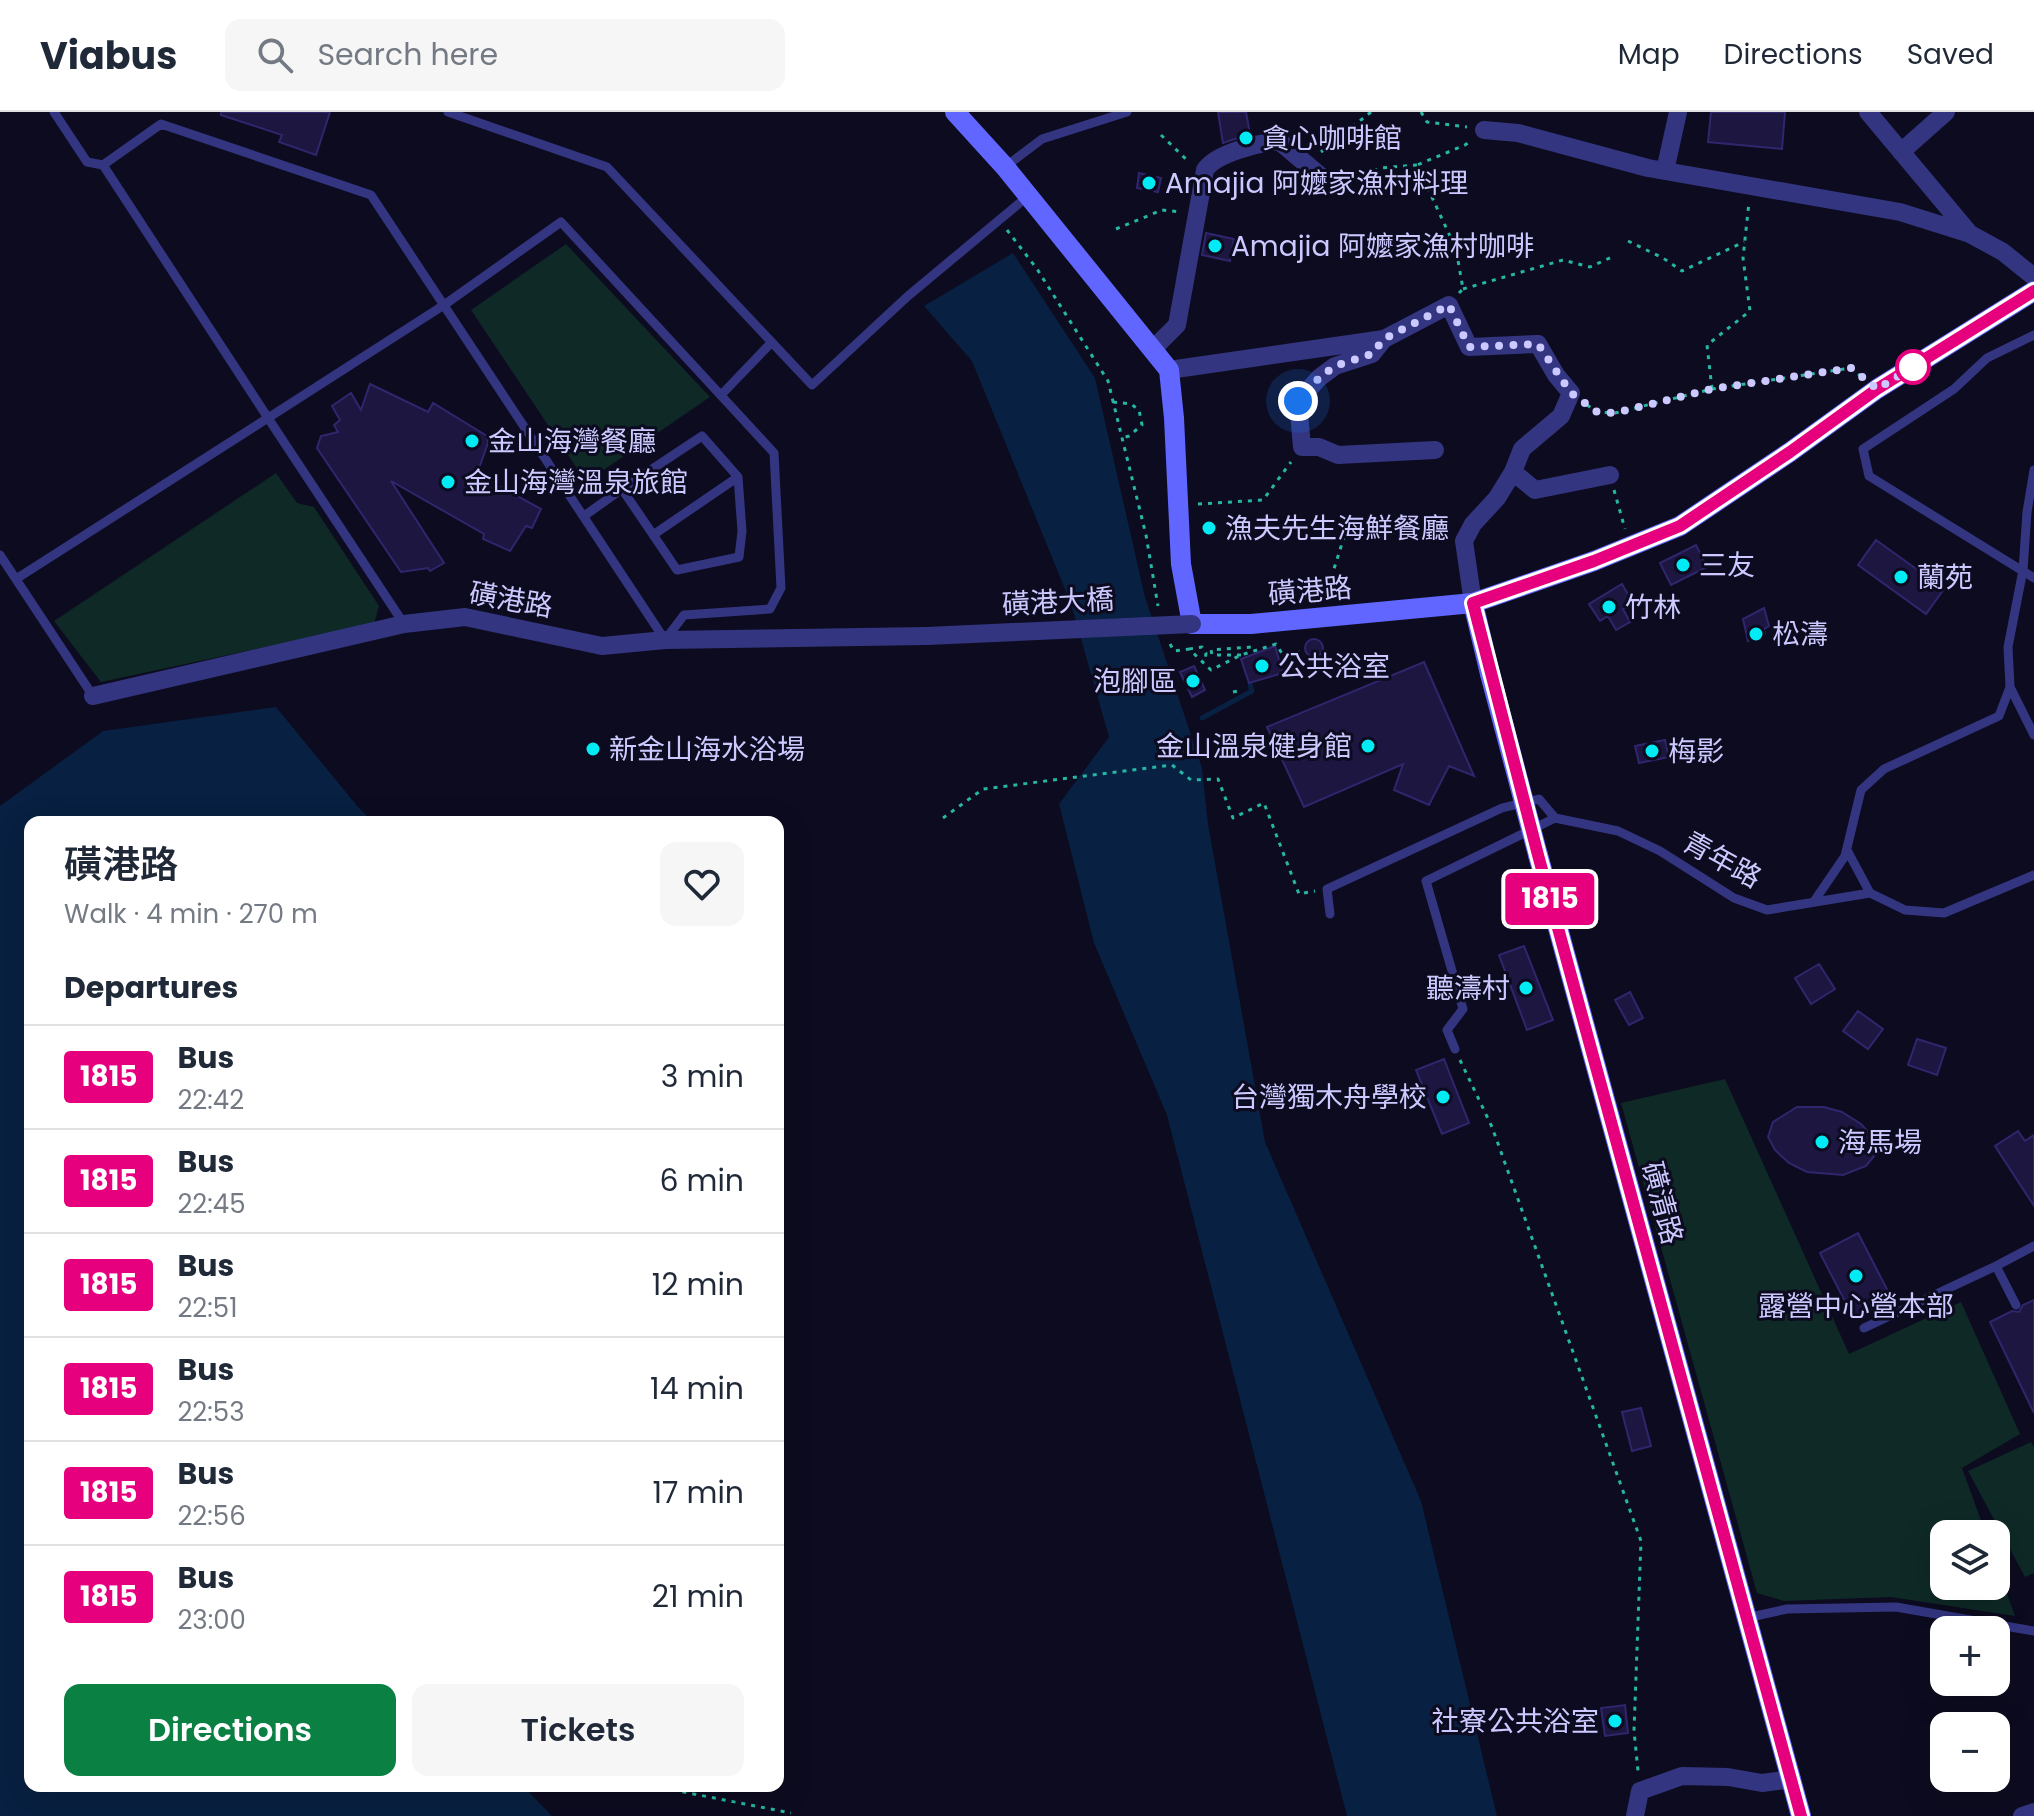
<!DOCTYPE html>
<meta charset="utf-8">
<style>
:root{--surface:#fff;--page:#f6f6f7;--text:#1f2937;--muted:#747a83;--line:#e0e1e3;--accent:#0b8043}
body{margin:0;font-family:Poppins,"Noto Sans TC",sans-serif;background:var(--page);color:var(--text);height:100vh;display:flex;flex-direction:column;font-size:30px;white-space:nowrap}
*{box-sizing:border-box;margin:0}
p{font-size:26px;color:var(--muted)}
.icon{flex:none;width:44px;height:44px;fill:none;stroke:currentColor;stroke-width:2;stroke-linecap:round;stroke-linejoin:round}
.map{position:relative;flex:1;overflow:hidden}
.details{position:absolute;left:24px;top:704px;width:760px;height:976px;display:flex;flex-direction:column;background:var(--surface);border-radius:16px;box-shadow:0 8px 32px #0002}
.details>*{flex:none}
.badge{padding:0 16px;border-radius:6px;font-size:28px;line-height:52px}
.tools{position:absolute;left:1930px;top:1408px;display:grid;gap:16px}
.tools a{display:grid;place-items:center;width:80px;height:80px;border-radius:16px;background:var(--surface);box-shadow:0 8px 32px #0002;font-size:40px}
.you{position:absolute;width:40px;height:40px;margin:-20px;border:6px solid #fff;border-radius:50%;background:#1a73e8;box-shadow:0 0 0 12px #1a73e833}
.map>.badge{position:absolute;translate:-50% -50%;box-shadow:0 0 0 4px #fff}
h2{padding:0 40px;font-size:30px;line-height:72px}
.round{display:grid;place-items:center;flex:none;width:84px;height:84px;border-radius:16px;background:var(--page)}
.overview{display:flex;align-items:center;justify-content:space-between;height:136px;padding:0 40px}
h1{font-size:38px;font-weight:600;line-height:60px}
.action{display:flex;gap:16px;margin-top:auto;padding:16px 40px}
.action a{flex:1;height:92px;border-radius:16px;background:var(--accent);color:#fff;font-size:32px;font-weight:600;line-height:92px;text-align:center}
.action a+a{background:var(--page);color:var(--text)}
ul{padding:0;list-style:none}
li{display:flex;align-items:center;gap:24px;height:104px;padding:0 40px;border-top:2px solid var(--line)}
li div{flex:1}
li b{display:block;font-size:30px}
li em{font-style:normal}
li .badge{min-width:88px;font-weight:700;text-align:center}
header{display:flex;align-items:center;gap:48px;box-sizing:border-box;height:112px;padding:0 40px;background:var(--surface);border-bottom:2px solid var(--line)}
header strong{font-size:38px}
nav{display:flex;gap:44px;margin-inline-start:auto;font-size:28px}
.search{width:560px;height:72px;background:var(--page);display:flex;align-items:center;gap:20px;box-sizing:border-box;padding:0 28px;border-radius:16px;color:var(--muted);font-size:30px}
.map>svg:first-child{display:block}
.green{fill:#0e2926}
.water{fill:#082041}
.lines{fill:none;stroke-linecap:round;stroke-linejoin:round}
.stream{stroke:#082041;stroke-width:5}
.building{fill:#1c1641;stroke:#30266e;stroke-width:2}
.path{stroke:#25b6a4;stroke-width:3;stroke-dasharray:4 6;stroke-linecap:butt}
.lane{stroke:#333581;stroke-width:9}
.street{stroke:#333581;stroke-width:18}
.secondary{stroke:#6066ff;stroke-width:20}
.street-bridge{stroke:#333581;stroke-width:18}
.secondary-bridge{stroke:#6066ff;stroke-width:20}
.line-casing{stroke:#fff;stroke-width:18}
.line{stroke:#e6007e;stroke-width:12}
.walk{stroke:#cbc9ff;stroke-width:8;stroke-dasharray:0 14.4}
.poi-dot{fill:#00ebf4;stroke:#0d0b1f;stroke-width:3}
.stop-dot{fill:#fff;stroke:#e6007e;stroke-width:4}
.labels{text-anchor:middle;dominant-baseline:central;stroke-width:6;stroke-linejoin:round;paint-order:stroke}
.poi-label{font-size:28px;fill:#cbc9ff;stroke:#0d0b1f;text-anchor:start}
.street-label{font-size:28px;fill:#cbc9ff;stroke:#0d0b1f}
</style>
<header>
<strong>Viabus</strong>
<div class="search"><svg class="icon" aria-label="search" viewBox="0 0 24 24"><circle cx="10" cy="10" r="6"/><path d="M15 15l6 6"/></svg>Search here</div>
<nav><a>Map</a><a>Directions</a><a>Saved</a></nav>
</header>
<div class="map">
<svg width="2034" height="1704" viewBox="0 0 2034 1704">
<rect width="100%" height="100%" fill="#0d0b1f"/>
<path class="green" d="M566,132L710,285L586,370L471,198Z
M276,361L297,391L314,395L379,494L374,512L101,570L54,509Z
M1725,967L1849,1242L1961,1190L2020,1322L1962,1356L1986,1422H1944V1474H1996V1451L2015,1504L1891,1485L1784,1489L1757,1481L1621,991Z
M2031,1330L2034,1335V1461L2025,1465L1968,1359Z"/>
<path class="water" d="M1013,141L1095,266L1145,485L1202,656L1208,712L1265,1030L1421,1389L1497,1704H1347L1167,1003L1094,831L1059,692L1109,625L1071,492L972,249L924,194Z
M276,595L358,695L373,710H30V1674H523L552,1704H0V694L103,619Z"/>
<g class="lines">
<path class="stream" d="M1202,606L1252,579L1250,572"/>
</g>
<path class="building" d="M221,0H330L316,43L279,30L282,23L221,3Z
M1218,0H1246L1250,22L1223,31Z
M1711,0H1785L1782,37L1708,30Z
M1139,61L1161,66L1158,80L1137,76Z
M1206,121L1234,127L1230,149L1202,143Z
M370,272L428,300L433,291L487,324L488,331L477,362L541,397L532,416L526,414L510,439L483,427L484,422L391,369L444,451L430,459L428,456L401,460L317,336L321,324L338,320L334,313L340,308L332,294L351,281L361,298Z
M1876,428L1944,477L1926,502L1858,453Z
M1696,433L1707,455L1671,473L1660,451Z
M1622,472L1633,491L1623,497L1630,510L1616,518L1608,504L1600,509L1589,492Z
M1764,496L1769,514L1764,517L1765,522L1748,529L1743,507Z
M1305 536a9 9 0 1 1 18 0a9 9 0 1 1-18 0Z
M1275,534L1283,561L1249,571L1241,547Z
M1424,550L1474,664L1449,654L1429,693L1394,678L1403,652L1304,695L1267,615Z
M1194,554L1205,578L1192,585L1180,560Z
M1665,628L1669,645L1639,651L1635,634Z
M1524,834L1553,908L1527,918L1499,843Z
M1819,852L1835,877L1811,892L1795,866Z
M1630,880L1643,906L1629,913L1615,888Z
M1858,899L1883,917L1868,937L1843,919Z
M1917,927L1946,936L1937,963L1908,953Z
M1444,947L1469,1011L1442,1022L1416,958Z
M1797,995H1824L1842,1000L1861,1012L1869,1021L1875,1043L1866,1054L1843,1063L1807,1060L1789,1051L1775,1038L1768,1025L1773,1010Z
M2018,1019L2025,1029L2034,1023V1094L1995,1034Z
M1858,1121L1892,1187L1854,1207L1820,1141Z
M2034,1188V1301L1990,1210L2012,1199L2019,1200L2023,1193Z
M1641,1296L1651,1334L1632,1339L1622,1300Z
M1625,1593L1628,1621L1605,1624L1601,1596Z"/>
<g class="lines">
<path class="path" d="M1421,0L1427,10L1467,15
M1161,23L1188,49
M1321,40L1371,0
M1338,76L1345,75L1380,56L1417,53
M1116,117L1162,98L1181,100
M1007,118L1037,157L1108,269L1146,423L1158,494
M1628,129L1663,146L1682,159L1744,130
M1463,177L1563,148L1590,155L1614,144
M1459,181L1463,177L1456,137L1417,53L1465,33L1472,28
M1712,277L1707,233L1750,199L1743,146L1749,90
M1113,290L1131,292L1139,298L1142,313L1129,324L1122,326
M1587,293L1597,300L1615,301L1712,277L1851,256L1862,265
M1614,378L1625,417
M1198,392L1263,388L1291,350
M1335,486L1333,460L1344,425L1449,415
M1170,532L1174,539L1189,537L1211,558L1241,543L1276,532L1283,543L1304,539
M1189,537L1202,535L1206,541L1205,549
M1241,543H1212L1211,538L1252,535V531
M1233,580L1238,579L1237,575
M943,706L983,677L1172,653L1191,668L1218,667L1233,706L1264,691L1299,782L1315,779
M1460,948L1492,1015L1641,1429L1634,1619L1638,1659
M653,1674L791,1701"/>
<path class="lane" d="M54,0L87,50L103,53
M448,0L607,55L812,273L908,184L1028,84
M1005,55L1042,27L1127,0
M444,193L561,110L774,341L781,476L770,497L684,503L665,528L371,83L161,12L103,53L268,306L444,193
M2034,223L1987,246L1954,277L1863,337L1869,364L2034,466
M722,282L771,231
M584,404L622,377L677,458L739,445L742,419L738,365L702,324L622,377
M653,423L738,365
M0,443L93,584
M16,467L268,306L404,512
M2010,575L2034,623
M1847,738L1870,781
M1815,788L1845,744L1861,678L1884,657L1999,604L2010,575L2008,535L2023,458L2027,400L2034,358
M1330,802L1327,777L1502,696L1539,687L1555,706L1618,719L1660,739L1734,786L1767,798L1870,781L1905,798L1944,801L2034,763
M1455,937L1447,918L1463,897L1426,769L1555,706
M1996,1154L2016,1193
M1864,1216L1996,1154L2034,1134
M1746,1506L1787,1497L1896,1495L2034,1519"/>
<path class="street" d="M1868,0L1970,122
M1484,18L1518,21L1648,56L1900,100L1970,122L2003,140L2034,165
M1901,40L1946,0
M1665,59L1678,0
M1384,227L1372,242L1335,254L1319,266L1298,289L1302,335H1319L1338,343L1435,338
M1153,237L1177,213L1205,58C1216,41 1259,31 1279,29L1324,67
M1169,258L1384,227L1449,193L1469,235L1538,232L1556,263L1571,281L1561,304L1522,337L1513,360L1497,386L1473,412L1464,429L1473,491
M1513,360L1535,378L1610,363
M93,584L404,512L465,505L602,534L665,528L927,524
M1635,1704L1640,1679L1682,1664L1728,1665L1762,1671L1792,1667
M2022,1704L2034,1700"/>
<path class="secondary" d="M955,0L1005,55L1169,258L1174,306L1181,452L1192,512H1251L1473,491L1594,449L1680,414L1790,340L1877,277L2034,179
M1473,491L1490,562
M1538,743L1801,1704"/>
<path class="street-bridge" d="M927,524L1192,512"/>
<path class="secondary-bridge" d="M1490,562L1538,743"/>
</g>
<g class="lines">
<g class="line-casing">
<path id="line" d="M1801,1704L1538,743L1473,491L1594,449L1680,414L1790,340L1877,277L2034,179"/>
</g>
<use href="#line" class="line"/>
<path class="walk" d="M1298,289L1319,266L1335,254L1372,242L1384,227L1449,193L1469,235L1538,232L1571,281L1597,300L1615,301L1712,277L1851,256L1877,277L1913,255"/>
</g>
<g class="poi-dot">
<circle cx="1246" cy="26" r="8"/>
<circle cx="1149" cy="71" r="8"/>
<circle cx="1215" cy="134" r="8"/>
<circle cx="472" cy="329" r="8"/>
<circle cx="448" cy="370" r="8"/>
<circle cx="1209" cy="416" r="8"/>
<circle cx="1683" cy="453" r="8"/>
<circle cx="1901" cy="465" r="8"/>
<circle cx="1609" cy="495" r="8"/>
<circle cx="1756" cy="522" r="8"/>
<circle cx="1262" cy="554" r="8"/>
<circle cx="1193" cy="569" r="8"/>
<circle cx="1368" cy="634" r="8"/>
<circle cx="593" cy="637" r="8"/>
<circle cx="1652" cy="639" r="8"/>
<circle cx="1526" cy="876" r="8"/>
<circle cx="1443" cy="985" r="8"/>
<circle cx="1822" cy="1030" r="8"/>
<circle cx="1856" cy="1164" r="8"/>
<circle cx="1615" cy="1609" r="8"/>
</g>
<circle class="stop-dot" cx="1913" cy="255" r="16"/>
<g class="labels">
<g class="poi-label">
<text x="1262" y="26">貪心咖啡館</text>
<text x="1165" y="71">Amajia 阿嬤家漁村料理</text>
<text x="1231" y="134">Amajia 阿嬤家漁村咖啡</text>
<text x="488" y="329">金山海灣餐廳</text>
<text x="464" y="370">金山海灣溫泉旅館</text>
<text x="1225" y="416">漁夫先生海鮮餐廳</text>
<text x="1699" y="453">三友</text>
<text x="1917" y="465">蘭苑</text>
<text x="1625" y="495">竹林</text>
<text x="1772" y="522">松濤</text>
<text x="1278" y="554">公共浴室</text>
<text x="1177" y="569" text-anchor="end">泡腳區</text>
<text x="1352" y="634" text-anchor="end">金山溫泉健身館</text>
<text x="609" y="637">新金山海水浴場</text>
<text x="1668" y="639">梅影</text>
<text x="1510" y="876" text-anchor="end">聽濤村</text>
<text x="1427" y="985" text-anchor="end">台灣獨木舟學校</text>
<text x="1838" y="1030">海馬場</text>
<text x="1856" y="1194" text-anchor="middle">露營中心營本部</text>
<text x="1599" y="1609" text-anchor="end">社寮公共浴室</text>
</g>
<g class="street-label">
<text transform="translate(1310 479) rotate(-5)">磺港路</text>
<text transform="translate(511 488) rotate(10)">磺港路</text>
<text transform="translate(1058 490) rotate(-3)">磺港大橋</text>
<text transform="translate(1722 748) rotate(29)">青年路</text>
<text transform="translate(1662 1091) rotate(75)">磺清路</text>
</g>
</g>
</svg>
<div class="tools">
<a><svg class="icon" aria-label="layers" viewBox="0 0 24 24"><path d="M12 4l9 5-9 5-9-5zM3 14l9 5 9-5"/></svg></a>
<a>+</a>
<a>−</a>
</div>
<div class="you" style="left:1298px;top:289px"></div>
<b class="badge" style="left:1550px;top:787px;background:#e6007e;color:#fff">1815</b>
<section class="details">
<div class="overview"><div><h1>磺港路</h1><p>Walk · 4 min · 270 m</p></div><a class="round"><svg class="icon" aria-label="heart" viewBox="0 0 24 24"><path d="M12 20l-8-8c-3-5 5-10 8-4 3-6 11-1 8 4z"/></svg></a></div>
<h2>Departures</h2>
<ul>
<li><span class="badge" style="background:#e6007e;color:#fff">1815</span><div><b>Bus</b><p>22:42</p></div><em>3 min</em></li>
<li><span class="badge" style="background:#e6007e;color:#fff">1815</span><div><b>Bus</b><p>22:45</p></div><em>6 min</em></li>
<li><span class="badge" style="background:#e6007e;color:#fff">1815</span><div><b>Bus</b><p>22:51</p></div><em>12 min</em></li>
<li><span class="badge" style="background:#e6007e;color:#fff">1815</span><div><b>Bus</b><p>22:53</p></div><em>14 min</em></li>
<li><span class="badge" style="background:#e6007e;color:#fff">1815</span><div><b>Bus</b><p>22:56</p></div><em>17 min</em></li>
<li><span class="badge" style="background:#e6007e;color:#fff">1815</span><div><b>Bus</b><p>23:00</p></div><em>21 min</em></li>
</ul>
<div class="action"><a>Directions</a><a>Tickets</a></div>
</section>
</div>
